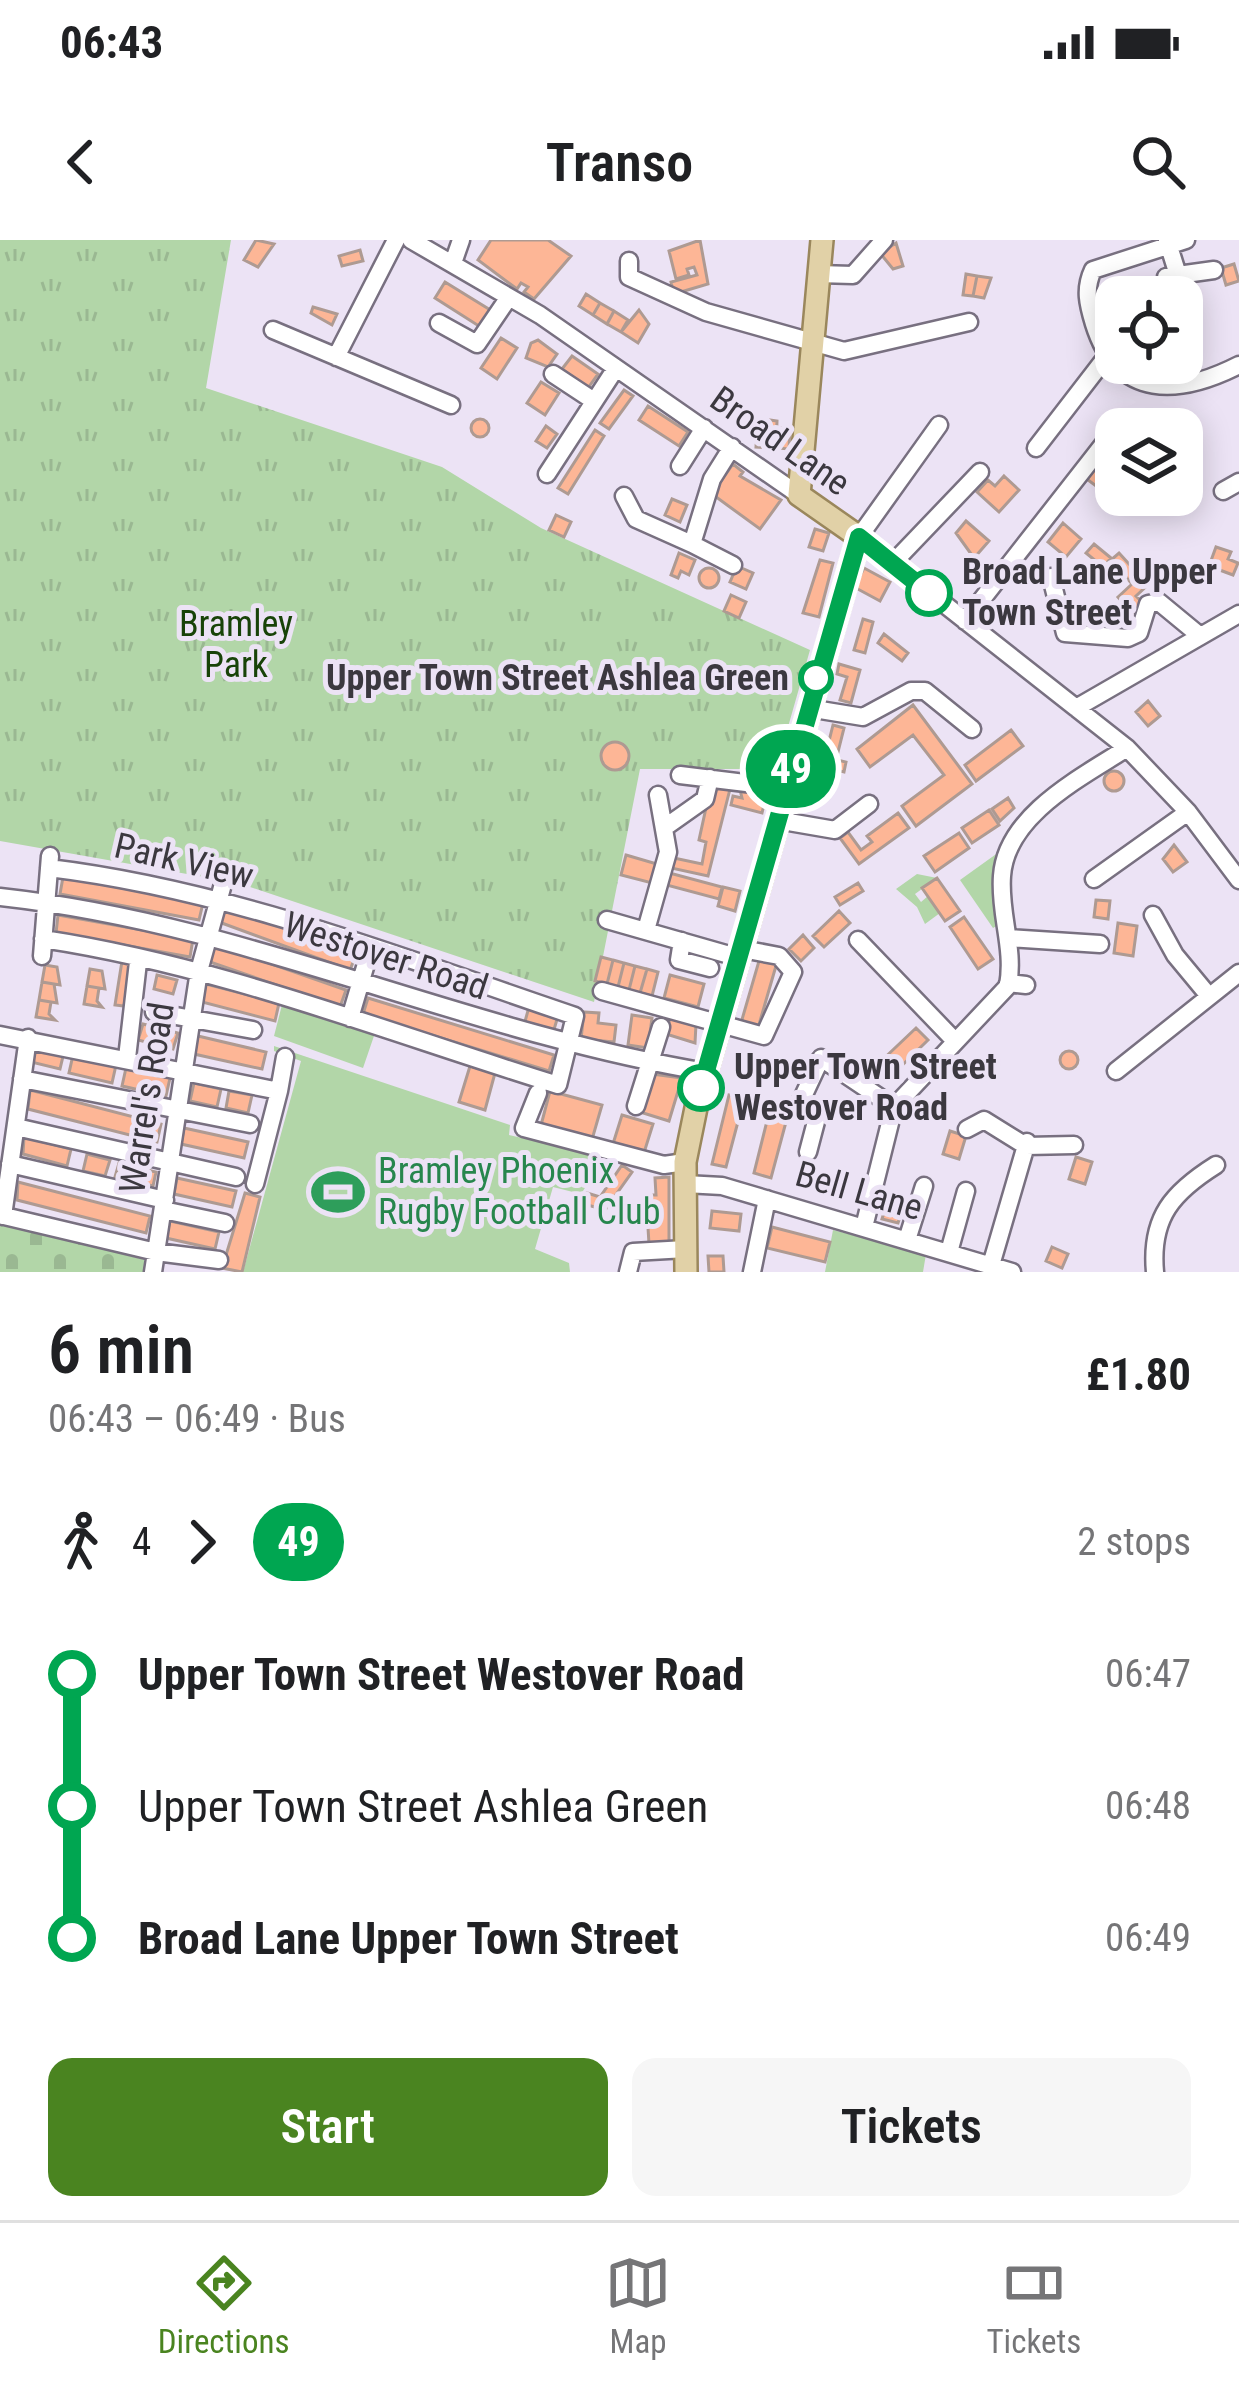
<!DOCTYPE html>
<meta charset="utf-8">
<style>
:root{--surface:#fff;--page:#f6f6f6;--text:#202124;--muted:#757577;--line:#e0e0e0;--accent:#4a8420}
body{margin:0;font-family:"Roboto Condensed",sans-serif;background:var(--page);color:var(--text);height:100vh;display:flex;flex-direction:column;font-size:45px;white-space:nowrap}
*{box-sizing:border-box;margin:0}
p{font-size:39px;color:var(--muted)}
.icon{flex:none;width:66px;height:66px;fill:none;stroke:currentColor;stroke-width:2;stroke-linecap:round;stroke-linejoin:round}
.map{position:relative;height:1032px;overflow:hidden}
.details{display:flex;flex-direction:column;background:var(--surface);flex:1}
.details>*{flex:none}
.badge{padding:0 24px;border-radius:39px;font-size:42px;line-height:78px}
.buttons{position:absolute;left:1095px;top:36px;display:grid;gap:24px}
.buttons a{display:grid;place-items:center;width:108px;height:108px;border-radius:24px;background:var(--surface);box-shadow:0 6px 30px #0003;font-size:60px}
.map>.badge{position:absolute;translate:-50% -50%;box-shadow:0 0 0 6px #fff}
.legs{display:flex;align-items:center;gap:18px;height:132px;padding:0 48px;font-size:39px}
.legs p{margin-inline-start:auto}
.summary{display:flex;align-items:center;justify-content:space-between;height:204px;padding:0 48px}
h1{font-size:66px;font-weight:600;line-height:90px}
.primary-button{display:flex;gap:24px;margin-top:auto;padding:24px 48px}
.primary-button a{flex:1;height:138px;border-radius:24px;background:var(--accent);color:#fff;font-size:48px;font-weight:600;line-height:138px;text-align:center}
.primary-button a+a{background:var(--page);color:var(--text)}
ul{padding:0 48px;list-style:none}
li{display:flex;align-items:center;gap:42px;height:132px;font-size:45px}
li i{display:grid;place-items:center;width:18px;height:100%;margin:0 15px;background:currentColor}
li i::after{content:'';width:30px;height:30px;margin:-15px;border:9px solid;border-radius:50%;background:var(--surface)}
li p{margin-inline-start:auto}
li:first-child i{background:linear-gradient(#0000 50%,currentColor 0)}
li:last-child i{background:linear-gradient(currentColor 50%,#0000 0)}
.status{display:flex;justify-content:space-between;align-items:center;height:84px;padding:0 60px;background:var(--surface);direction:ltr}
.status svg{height:33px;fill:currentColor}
header{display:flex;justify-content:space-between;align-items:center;height:156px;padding:0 48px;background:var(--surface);font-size:54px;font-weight:600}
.tab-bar{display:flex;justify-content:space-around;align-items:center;height:168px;border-top:3px solid var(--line);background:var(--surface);font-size:33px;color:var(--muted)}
.tab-bar a{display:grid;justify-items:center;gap:6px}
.tab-bar .active{color:var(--accent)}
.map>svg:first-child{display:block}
.green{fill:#b2d6a8}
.cemetery{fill:url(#cemetery-stones)}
.park{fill:url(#park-tufts)}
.building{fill:#fdb696;stroke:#ae9a92;stroke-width:3}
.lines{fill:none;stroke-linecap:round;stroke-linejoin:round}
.minor-casing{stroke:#787080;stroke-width:21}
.major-casing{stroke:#9a875c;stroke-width:26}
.minor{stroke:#fff;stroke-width:16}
.major{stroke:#e1d1a7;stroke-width:21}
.line-1-casing{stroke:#fff;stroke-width:27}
.line-1{stroke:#00a651;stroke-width:18}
.stop-1-dot{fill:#fff;stroke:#00a651;stroke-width:6}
.labels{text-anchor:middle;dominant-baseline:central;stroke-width:10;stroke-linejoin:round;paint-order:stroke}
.street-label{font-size:36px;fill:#3b383f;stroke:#ece3f5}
.stop-label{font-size:36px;font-weight:bold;fill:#3b383f;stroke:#ece3f5;text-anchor:start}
.park-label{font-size:36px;fill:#184308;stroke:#ece3f5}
.leisure-label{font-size:36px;fill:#27864d;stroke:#ece3f5;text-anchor:start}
</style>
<div class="status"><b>06:43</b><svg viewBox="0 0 49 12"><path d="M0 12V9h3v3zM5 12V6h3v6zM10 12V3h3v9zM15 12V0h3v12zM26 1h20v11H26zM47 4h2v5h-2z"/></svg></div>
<header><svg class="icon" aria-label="back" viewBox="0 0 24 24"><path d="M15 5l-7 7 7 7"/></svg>Transo<svg class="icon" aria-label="search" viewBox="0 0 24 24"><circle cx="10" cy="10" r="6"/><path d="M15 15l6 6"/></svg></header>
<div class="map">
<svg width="1239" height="1032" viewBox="0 0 1239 1032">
<defs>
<pattern id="cemetery-stones" width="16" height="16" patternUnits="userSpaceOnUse" patternTransform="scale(3)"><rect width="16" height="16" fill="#b2d6a8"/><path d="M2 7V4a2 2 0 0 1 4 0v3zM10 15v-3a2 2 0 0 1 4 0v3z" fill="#9ab892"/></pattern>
<pattern id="park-tufts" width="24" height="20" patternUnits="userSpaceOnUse" patternTransform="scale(3)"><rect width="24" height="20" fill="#b2d6a8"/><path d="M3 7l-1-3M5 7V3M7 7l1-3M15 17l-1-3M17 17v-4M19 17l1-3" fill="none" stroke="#9ab892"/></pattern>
</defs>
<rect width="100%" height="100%" fill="#ece3f5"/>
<path class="green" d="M999,612L998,685L993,688L960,640Z
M917,634L937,638L915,654L921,662L928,656L940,673L925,684L917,667L896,649Z
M284,757L375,793L363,828L274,796Z
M274,806L510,885L509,895L605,917L581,954L553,947L535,1009L569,1023L570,1032H243L301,821L274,811Z
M833,990L926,1014L923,1032H825Z"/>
<path class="cemetery" d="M0,982L149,1021L147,1032H0Z"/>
<path class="park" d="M0,0H231L206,148L442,227L541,288L810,410L776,529H640L594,762L238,643L0,601Z"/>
<path class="building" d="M256,0L274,4L258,27L244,20Z
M491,0H548L571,16L534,59L524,52L528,47L521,43L517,49L478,20Z
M700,0L708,44L674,54L671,42L697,35L694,27L687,29L689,35L676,39L669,11Z
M896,3L903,26L893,29L880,13Z
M360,10L363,21L342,26L339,16Z
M1234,24L1239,41L1226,45L1221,28Z
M966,34L977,36L973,56L963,55Z
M977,36L991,38L984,58L973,56Z
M445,42L492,71L482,88L435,58Z
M586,54L600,63L593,75L579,66Z
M600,63L614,71L607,84L593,75Z
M313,67L337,74L332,85L311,73Z
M639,70L649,84L638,103L621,92Z
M614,71L628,80L621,92L607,84Z
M501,98L517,108L497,139L481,128Z
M538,100L557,114L548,127L526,118L531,103Z
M572,116L598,134L588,148L562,129Z
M541,142L559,153L545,175L527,163Z
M624,150L633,156L609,189L600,183Z
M648,166L688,192L679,206L639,180Z
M471 188a9 9 0 1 1 18 0a9 9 0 1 1-18 0Z
M770,180L777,181L776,208L756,207L757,191L770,192Z
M546,186L557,194L547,208L536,201Z
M782,188H790L789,209L776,208Z
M595,190L604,196L568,254L558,248Z
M1112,205L1116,251L1111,257L1084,237Z
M733,224L743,232L740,236L781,260L760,289L712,254Z
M1004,236L1019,250L999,272L977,252L988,240L995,246Z
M1182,254L1186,257L1173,273L1159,260Z
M672,259L687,265L680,282L665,275Z
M556,275L571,282L564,297L549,290Z
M966,281L989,301L974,318L956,293Z
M1063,283L1081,299L1066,317L1048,302Z
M815,289L829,293L823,311L809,307Z
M1094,304L1111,318L1103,327L1086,313Z
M1216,307L1231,312L1228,319L1238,323L1233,335L1209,326Z
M679,313L695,320L689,335L681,331L678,338L671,335Z
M1119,313L1140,336L1146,331L1153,340L1136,356L1145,365L1134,375L1118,357L1132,344L1111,320Z
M820,320L833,323L819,377L803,373Z
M737,326L753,333L746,349L730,342Z
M699 338a10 10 0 1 1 20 0a10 10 0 1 1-20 0Z
M864,328L890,342L880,361L854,347Z
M731,355L746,362L739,378L724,371Z
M863,379L873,382L865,413L854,410Z
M884,394L908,413L902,421L878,403Z
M839,424L860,430L851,463L840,460L847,437L837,434Z
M1148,461L1160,476L1148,486L1136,472Z
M913,465L972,544L916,586L902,566L944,535L913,495L870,527L857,509Z
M833,485L844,488L837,516L826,513Z
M1011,490L1023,506L976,541L965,525Z
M601 516a14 14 0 1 1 28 0a14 14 0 1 1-28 0Z
M825,517L846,522L844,532L832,529L826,558L803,553L805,544L818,547Z
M1104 541a10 10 0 1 1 20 0a10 10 0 1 1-20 0Z
M738,542L767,552L762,573L731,565L733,556L742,558Z
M711,545L730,549L708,636L671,628L674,618L702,624L706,602L699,600Z
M1008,558L1014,568L1000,581L992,569Z
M989,570L999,585L972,603L962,588Z
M898,573L909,588L859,624L840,598L848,592L861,610L872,602L867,596Z
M959,593L969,608L935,632L924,616Z
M1174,605L1187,622L1173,632L1163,619Z
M626,615L657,624L652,643L621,635Z
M662,631L722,647L719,659L659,643Z
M63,637L203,663L199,680L60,654Z
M937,638L960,671L945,681L922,648Z
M858,643L863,651L840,665L835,657Z
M723,647L740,651L735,671L718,666Z
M1096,660L1110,661L1108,679L1094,677Z
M225,664L357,712L350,730L219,682Z
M839,671L850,683L824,707L813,696Z
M58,675L193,699L190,717L56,693Z
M964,677L993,719L978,729L950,687Z
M1118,683L1137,686L1133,716L1114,713Z
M803,695L814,708L801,721L789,709Z
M214,704L346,750L340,767L210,722Z
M761,714L778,719L758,788L741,783Z
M601,717L613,720L607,744L595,741Z
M613,720L624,723L618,747L607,744Z
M122,721L131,723L124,766L115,765Z
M624,723L635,726L629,750L618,747Z
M45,725L57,727L60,745L42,742Z
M635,726L647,729L640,753L629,750Z
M90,729L102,731L105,749L87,746Z
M647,729L658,732L652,756L640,753Z
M157,735L177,740L173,754L154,749Z
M670,735L704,744L698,767L664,758Z
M42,742L54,744L57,763L39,760Z
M206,744L279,763L275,781L202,762Z
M87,746L99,748L97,761L102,767L84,764Z
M368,758L554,815L549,831L363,774Z
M39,760L51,762L49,774L55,780L36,777Z
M529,767L558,776L553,793L524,785Z
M584,772L599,773L598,783L616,785L614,802L581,799Z
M632,775L652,778L648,808L628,805Z
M670,778L696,784L695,803L666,794Z
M143,784L178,793L173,809L138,800Z
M916,788L928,800L889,838L877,825Z
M198,796L266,812L262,829L194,814Z
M35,805L64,812L60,829L31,822Z
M1060 820a9 9 0 1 1 18 0a9 9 0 1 1-18 0Z
M73,815L116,825L112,843L69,833Z
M470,826L495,833L485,870L459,862Z
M126,828L170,838L166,856L122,846Z
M652,834L682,838L669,881L640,872Z
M194,843L221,849L217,867L190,861Z
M30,850L161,884L157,902L28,869Z
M229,851L252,855L248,873L226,868Z
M550,851L602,865L591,903L540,889Z
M729,855L744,859L726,927L712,924Z
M622,875L653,884L643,916L612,907Z
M768,877L786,882L771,938L754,933Z
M184,888L248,902L244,918L181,904Z
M950,891L966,896L959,919L943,914Z
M24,897L71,909L67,926L23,914Z
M87,914L110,920L105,936L83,931Z
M1076,917L1092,922L1085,944L1069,939Z
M119,923L156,932L153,946L115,937Z
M622,925L632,932L605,970L584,964L587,953L600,957Z
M669,937V1003L649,1004L646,955H656L655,938Z
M177,938L236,951L232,967L174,954Z
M18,942L150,976L146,993L17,960Z
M245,953L260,957L242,1032L222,1028Z
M887,963L903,968L898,983L882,979Z
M712,971L741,974L739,991L710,988Z
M170,981L219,992L215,1009L166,998Z
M772,987L830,1002L825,1022L767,1008Z
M1052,1007L1068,1014L1062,1028L1046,1021Z
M708,1016H723L724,1032H709Z"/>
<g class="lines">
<g class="minor-casing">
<path id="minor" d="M411,0L540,75L799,255
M1186,0L1093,30C1084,49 1088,64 1094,84C1118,161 1180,155 1239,125
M629,21V37L706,72L844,111L969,82
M453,23L461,0
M818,34L853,35L884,0
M1178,35L1214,30
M1166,37L1178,35L1167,0
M439,83L477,104L509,57
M273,90L451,165
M336,117L396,0
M553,134L594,161
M939,185L859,297L1127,508L1188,572L1239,640
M1036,208L1107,116
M680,226L704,188
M547,234L616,128
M1223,251L1239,242
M624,256L636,279L692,304L712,239L732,207
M692,304L733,325
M892,324L980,232
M1051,337L1065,393L1128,398L1139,393L1148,364L1159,362L1199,395
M965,381L1120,183L1126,189
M808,468L863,477L911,451H925L972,489
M1076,468L1239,374
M680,535L786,548
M777,580L835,590L869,564
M664,588L705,559L710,538
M1094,639L1188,572
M0,657C247,684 461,791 706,832
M1153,675L1175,715L1209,756
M607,680L740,718
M646,690L668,612L658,555
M1010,698L1100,704
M43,699C221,726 386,792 558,845L575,776C403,718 231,650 49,628
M858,700L955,801
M682,701L679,720L710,728
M42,716L50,616
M1008,743L1026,745
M602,751L764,796L793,732L779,716L742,709
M154,772L253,790
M350,778L371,707
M0,795L279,851L255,944
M127,818L138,722
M1116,831L1239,733
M22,839L250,884
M279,851L285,817
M538,853L524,888L664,925L685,922
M636,866L661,787
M16,887L236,937
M967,889L984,880L1026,906L1074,905
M808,912L818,874L800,863L821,818L894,867
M10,924L165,960
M685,944L722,946L1012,1032
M163,970L225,983
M0,975L156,1012L219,1020
M3,976L28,798
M864,987L894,867L1008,746C1015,708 999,674 1002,636C1006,575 1082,537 1127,508
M907,1000L924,946
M949,1012L966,951
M153,1032L199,731L223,644
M628,1032L633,1012L686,1009
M752,1032L767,959
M989,1032L1027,902
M1155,1032C1150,977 1173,952 1216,925"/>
</g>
<g class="major-casing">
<path id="major" d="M686,1032L685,922L697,863L859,297L799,255L822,0"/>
</g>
<use href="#minor" class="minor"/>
<use href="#major" class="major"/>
</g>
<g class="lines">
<g class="line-1-casing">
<path id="line-1" d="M701,848L859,297L929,353"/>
</g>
<use href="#line-1" class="line-1"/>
</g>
<defs>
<g id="stadium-bare" transform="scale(4.14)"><path d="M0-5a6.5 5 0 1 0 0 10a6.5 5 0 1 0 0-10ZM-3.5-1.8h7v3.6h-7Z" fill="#2e9e5b" stroke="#ece3f5" stroke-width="2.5" paint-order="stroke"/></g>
</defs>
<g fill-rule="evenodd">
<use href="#stadium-bare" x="338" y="952"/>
</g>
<g class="stop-1-dot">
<circle cx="929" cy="353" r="21"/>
<circle cx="816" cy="438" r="15"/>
<circle cx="701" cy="848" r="21"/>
</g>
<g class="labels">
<g class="street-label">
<text transform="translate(780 201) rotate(35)">Broad Lane</text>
<text transform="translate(184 621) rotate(13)">Park View</text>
<text transform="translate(386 716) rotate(18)">Westover Road</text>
<text transform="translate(147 858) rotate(-81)">Warrel's Road</text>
<text transform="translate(859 951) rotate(16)">Bell Lane</text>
</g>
<g class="stop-label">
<text x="962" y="332">Broad Lane Upper<tspan x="962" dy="41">Town Street</tspan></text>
<text x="789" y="438" text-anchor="end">Upper Town Street Ashlea Green</text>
<text x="734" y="827">Upper Town Street<tspan x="734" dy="41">Westover Road</tspan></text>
</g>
<g class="park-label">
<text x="236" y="384">Bramley<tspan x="236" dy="41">Park</tspan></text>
</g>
<g class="leisure-label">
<text x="378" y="931">Bramley Phoenix<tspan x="378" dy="41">Rugby Football Club</tspan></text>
</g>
</g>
</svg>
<div class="buttons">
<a><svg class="icon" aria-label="locate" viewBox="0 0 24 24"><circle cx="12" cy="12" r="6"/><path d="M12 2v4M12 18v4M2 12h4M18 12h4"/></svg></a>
<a><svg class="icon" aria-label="layers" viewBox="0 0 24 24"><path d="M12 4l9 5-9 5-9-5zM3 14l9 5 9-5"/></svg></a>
</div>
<b class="badge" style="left:791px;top:529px;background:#00a651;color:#fff">49</b>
</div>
<section class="details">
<div class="summary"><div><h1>6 min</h1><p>06:43 – 06:49 · Bus</p></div><b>£1.80</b></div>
<div class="legs"><svg class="icon" aria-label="walk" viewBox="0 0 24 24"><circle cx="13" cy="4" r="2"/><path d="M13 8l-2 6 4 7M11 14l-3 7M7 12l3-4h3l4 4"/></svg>4<svg class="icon" aria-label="forward" viewBox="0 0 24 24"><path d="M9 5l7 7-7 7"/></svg><b class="badge" style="background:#00a651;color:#fff">49</b><p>2 stops</p></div>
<ul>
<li><i style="color:#00a651"></i><b>Upper Town Street Westover Road</b><p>06:47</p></li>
<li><i style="color:#00a651"></i><span>Upper Town Street Ashlea Green</span><p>06:48</p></li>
<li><i style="color:#00a651"></i><b>Broad Lane Upper Town Street</b><p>06:49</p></li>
</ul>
<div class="primary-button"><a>Start</a><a>Tickets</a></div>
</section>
<nav class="tab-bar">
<a class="active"><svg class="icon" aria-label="directions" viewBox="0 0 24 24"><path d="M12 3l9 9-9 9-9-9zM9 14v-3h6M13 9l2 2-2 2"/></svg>Directions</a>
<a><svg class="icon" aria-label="map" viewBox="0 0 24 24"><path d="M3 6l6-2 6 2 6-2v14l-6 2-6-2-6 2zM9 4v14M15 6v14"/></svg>Map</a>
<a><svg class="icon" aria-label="tickets" viewBox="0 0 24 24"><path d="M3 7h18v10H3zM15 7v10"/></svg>Tickets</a>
</nav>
